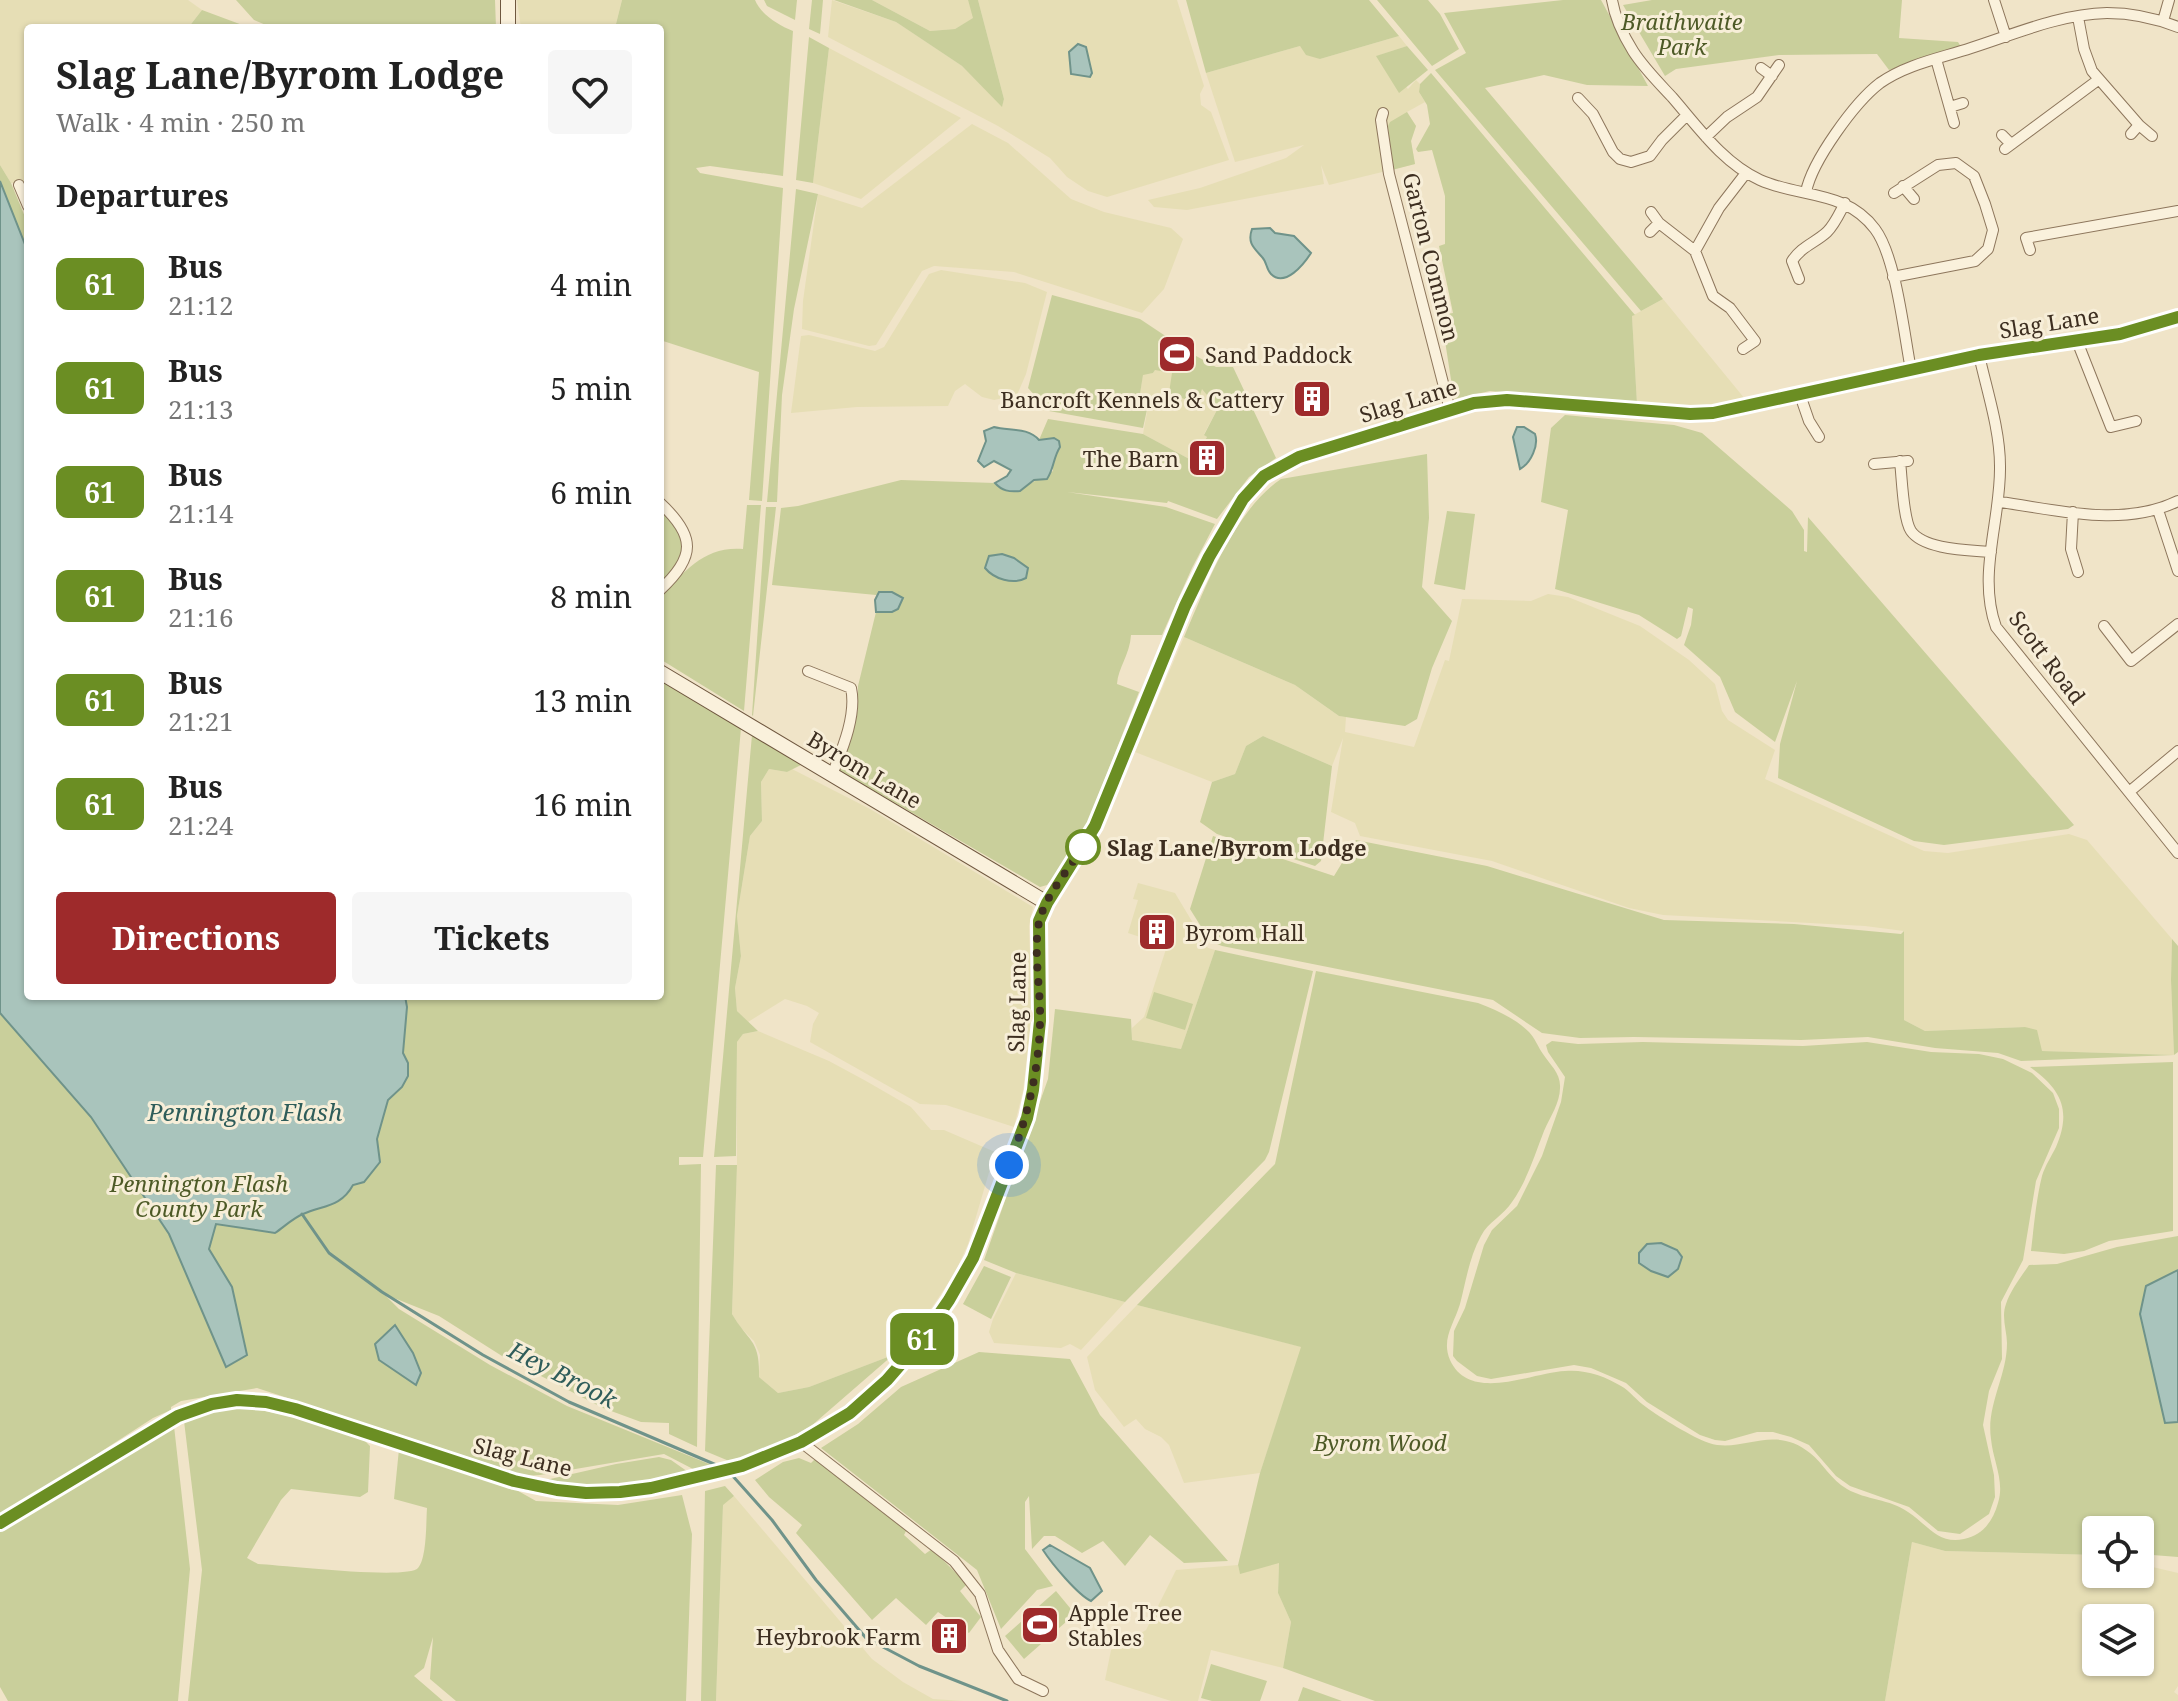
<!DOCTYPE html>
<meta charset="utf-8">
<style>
:root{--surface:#fff;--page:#f6f6f6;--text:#222;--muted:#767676;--accent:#9e2a2b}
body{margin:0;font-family:"Noto Serif",serif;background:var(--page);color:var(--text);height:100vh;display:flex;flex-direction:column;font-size:30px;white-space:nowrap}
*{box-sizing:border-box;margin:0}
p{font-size:26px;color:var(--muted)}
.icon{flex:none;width:44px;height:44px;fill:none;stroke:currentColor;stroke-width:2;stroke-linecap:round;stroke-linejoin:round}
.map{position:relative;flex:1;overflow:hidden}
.panel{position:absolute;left:24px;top:24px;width:640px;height:976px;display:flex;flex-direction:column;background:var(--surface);border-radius:8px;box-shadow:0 2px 6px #0004}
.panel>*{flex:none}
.badge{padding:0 16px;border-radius:12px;font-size:28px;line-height:52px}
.buttons{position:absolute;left:2082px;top:1516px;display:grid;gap:16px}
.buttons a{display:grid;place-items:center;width:72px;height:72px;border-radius:8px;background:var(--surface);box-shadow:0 2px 6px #0004;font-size:40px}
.you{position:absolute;width:40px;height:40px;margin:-20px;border:6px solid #fff;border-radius:50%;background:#1a73e8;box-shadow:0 0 0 12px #1a73e833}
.map>.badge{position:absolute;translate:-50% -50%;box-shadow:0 0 0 4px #fff}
h2{padding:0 32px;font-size:30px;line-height:72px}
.round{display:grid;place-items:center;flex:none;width:84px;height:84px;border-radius:8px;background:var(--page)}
.overview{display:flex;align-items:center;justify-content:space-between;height:136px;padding:0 32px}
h1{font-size:38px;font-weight:700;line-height:60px}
.primary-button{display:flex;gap:16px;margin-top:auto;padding:16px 32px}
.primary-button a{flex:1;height:92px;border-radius:8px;background:var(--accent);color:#fff;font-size:32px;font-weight:700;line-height:92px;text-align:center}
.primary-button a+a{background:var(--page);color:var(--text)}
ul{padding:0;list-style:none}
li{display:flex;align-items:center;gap:24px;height:104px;padding:0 32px}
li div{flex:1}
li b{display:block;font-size:30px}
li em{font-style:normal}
li .badge{min-width:88px;font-weight:700;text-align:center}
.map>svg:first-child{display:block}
.farmland{fill:#e6deb5;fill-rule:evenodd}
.green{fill:#c9cf9b}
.water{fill:#a9c4bc;stroke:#6f938a;stroke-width:2}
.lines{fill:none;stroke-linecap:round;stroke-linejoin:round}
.stream{stroke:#6f938a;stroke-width:3}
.street-casing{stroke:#8d765c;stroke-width:12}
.secondary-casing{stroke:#6f573f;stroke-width:16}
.street{stroke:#faf1dc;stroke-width:10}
.secondary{stroke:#faf1dc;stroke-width:14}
.line-casing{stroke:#fff;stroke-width:18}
.line{stroke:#6b8e23;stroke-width:12}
.walk{stroke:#3d2e20;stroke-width:8;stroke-dasharray:0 14.4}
.stop-dot{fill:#fff;stroke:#6b8e23;stroke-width:4}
.labels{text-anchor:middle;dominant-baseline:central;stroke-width:6;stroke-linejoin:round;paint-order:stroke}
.park-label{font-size:22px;font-style:italic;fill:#4d5a26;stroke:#f7eed8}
.street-label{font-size:22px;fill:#3d2e20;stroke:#f7eed8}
.poi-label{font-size:22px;fill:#3d2e20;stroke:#f7eed8;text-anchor:start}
.stop-label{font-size:22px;font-weight:bold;fill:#3d2e20;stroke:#f7eed8;text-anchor:start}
.water-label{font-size:24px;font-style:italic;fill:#2f5d5a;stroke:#f7eed8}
</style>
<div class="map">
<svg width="2178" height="1701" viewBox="0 0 2178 1701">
<rect width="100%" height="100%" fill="#f0e4c8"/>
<path class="farmland" d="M0,0H188L202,10L188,28H28V182L11,183L0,165Z
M517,0H622L615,28H521Z
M832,0L896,22L962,66L1002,106L1004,99L978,0H1177L1204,86L1200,94L1201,105L1211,112L1229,160L1107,197L1088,191L1067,177L1050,158L998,126L828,37Z
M872,0H968L974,18L955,29L930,31Z
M1399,36L1407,46L1377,56L1408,89L1416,80L1420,84L1419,92L1425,102L1407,112L1416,126L1411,141L1415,164L1329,185L1321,165L1324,184L1187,210L1154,207L1148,200L1200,188L1286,158L1304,145L1235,162L1206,73L1300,46L1320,59Z
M829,48L961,118L861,199L813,183Z
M972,124L1008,143L1071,199L1104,212L1171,228L1183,239L1164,289L1142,313L1014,272L934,266L922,271L876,345L869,346L802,329L803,301L818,194L862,208Z
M941,270L1025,283L1047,292L1026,374L1017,395L994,400L982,397L965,384L955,391L948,406L857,407L791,413L801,336L809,335L875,351L884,347L929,274Z
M1663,299L1745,399L1701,409L1637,404L1632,316Z
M1169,341L1218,408L1204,434L1207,437L1193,461L1143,434L1150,396L1140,394L1143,374L1153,373Z
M1548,594L1568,597L1640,626L1689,660L1715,684L1722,711L1728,720L1775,750L1765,779L1924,851L1948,853L2069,834L2087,840L2172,939L2171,980L2174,1055L2041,1051L2025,1027L1925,1031L1904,1020V931L1865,926L1663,915L1629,908L1492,861L1360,836L1355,823L1331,812L1343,738L1332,766L1263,736L1246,746L1235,774L1212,782L1135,752L1184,637L1295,685L1339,716L1346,717L1345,732L1414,747L1445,660L1449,661L1462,599L1531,601Z
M769,769L787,772L792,769L870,809L1033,907L1029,926L1032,1014L1023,1091L1014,1127L946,1105L920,1104L810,1042L813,1024L819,1013L807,1006L785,999L748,1022L737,1011L735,988L741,956L737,916L750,836L762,821L761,782Z
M1138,883L1175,893L1208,948L1215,950L1181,1049L1131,1040L1132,1028L1144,1017L1167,946L1128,933L1138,900L1133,899Z
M758,1031L829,1061L866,1081L911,1107L931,1130H944L995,1152L968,1244L955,1273L920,1325L893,1355L809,1387L778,1393L759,1377L760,1355L754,1341L740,1327L732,1314L737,1165V1042L743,1034Z
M1016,1273L1125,1302L1081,1350L1070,1344L1061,1348L994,1343L989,1332L993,1319Z
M1137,1305L1302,1347L1260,1473L1184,1483L1169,1445L1161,1437L1145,1429L1136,1419L1124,1427L1095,1390L1087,1357Z
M734,1496L872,1659L903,1682L933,1699L963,1701H716L723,1504Z
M1912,1542L1945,1551L2096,1555V1574H2140V1564L2178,1573V1686L2174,1692L2178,1695V1701H1885ZM2096,1618H2140V1662H2096Z
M1279,1562L1278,1593L1291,1622L1283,1668L1211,1650L1198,1701H1171L1105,1680L1111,1650L1146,1630L1176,1570L1238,1565L1240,1573Z"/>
<path class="green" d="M236,0H495L496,28H273L254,20Z
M622,0H755C761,15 779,25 793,31L783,176L710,166L696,168L700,173L783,188L762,501L749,500L759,372L660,340V28H615Z
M764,0H797L795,20L767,6Z
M812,0H823L820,34L809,29Z
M834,0H872L930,31L955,29L973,18L968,0H978L1004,99L1002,107L962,66L896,22Z
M1186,0H1369L1399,36L1320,59L1306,55L1300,46L1206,73Z
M1377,0H1428L1440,14L1459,49L1432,66Z
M1563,0H1601L1648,86L1587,85L1544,75L1485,88L1663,299L1641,311L1435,70L1466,53L1444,13Z
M1652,0H1902L1899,38L1958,42L1961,47L1889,70L1877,54L1779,55L1676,69L1665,76L1623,5Z
M202,10L245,26L250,28H188Z
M809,37L829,48L813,183L796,180Z
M1407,46L1428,70L1399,93L1376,56Z
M1431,73L1635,315L1632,316L1637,404L1490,391L1454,399L1441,315L1453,313L1439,246L1445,244V196L1432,150L1418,152L1416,149L1430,124L1427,105L1419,92L1420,84Z
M1407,112L1416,126L1411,141L1415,164L1392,170L1388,126L1390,122Z
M0,165L11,183L28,224V996H660V679L741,728L703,1157H679V1165L701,1164L697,1447L669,1434V1423L641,1422L603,1408L502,1356L439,1316L384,1294L399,1309L490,1365L567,1406L714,1466L693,1469L664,1454L540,1475L526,1476L257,1388L181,1401L171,1407V1410L153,1418L0,1517Z
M796,189L818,194L794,309L782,395L777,502H767Z
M1052,295L1140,319L1170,339L1169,341L1216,367H1233L1276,458L1249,477L1217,519L1168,501L1167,503L1067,492L1166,507L1215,524L1192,568L1162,635H1131C1130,654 1118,668 1117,684L1139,692L1088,822L1053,878L1047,885L1040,887L840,771L858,709V686L876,612H892V592L876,595L772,585L781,508L798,506L901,480L995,483L998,486L1024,487L1053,471V459L1060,447L1047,440H1039L1048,419L1143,434L1193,461L1207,437L1204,435L1218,408L1202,389L1197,404L1169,393L1172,373L1155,370L1153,373L1143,375L1140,394L1150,396L1143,428L1049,411L1028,388Z
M1565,415L1674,425L1702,433L1792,511L1804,530V551L1807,552L1808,517L2074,825L2068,829L1944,845L1914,841L1778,778L1780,744L1797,681L1775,742L1735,712L1720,677L1684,645L1691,625L1693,609L1688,607L1681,636L1677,639L1639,615L1555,589L1568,510L1541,502L1551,428Z
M1427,454L1429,518L1422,587L1452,621L1432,668L1417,719L1405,726L1339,716L1295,685L1184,637C1206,586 1234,511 1281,479Z
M747,505H761L744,711L660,659V596C686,571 704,546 743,549Z
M660,506C691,541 690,551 660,586Z
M766,507H776L753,716L752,715Z
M1447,511L1475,514L1465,590L1434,584Z
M752,735L801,765L787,772L769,769L761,782L762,821L750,836L737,916L741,956L735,988L737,1011L758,1031L743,1034L737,1042L736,1156L714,1157Z
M1263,736L1332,766L1321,861L1315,866L1217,834L1200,822L1212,782L1235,774L1246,746Z
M1213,836L1334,876L1356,840L1487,866L1664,920L1794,924L1901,934L1904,931V1020L1925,1031L2025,1027L2037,1030L2042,1051L2174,1055L2171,980L2172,939L2178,946V1052L2174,1055L2021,1061L1998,1053L1935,1048L1868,1037L1801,1040L1634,1037L1580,1038L1542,1033L1493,1000L1222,946L1210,941L1190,909Z
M1215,950L1313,971L1269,1152L1265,1160L1125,1302L1016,1273L984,1260L1048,1079L1055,1009L1131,1019L1132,1040L1181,1049Z
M1316,971L1478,1003C1496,1010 1515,1018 1529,1032C1535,1038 1538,1047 1543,1054C1550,1065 1561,1073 1560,1088C1560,1103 1550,1117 1544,1131C1535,1154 1527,1181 1512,1202C1504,1215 1488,1222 1481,1236C1469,1258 1466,1281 1460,1304C1454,1324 1441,1339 1450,1360C1470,1404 1533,1372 1565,1371C1584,1369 1605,1376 1621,1386C1630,1391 1637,1401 1646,1407C1661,1418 1692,1437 1709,1443C1742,1454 1773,1423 1810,1453C1823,1463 1831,1480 1847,1489C1866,1500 1890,1499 1908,1512C1927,1524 1938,1545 1964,1539C1983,1535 1993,1521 1998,1503C2005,1481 1993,1461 1991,1439C1986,1405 2007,1377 2007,1343C2007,1331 2001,1317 2006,1304C2010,1291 2021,1277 2029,1265L2057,1264L2117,1247L2178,1236V1270L2146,1286L2165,1422H2178V1557L2140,1554V1530H2096V1555L1945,1551L1912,1542L1885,1701H1375L1283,1668L1291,1622L1278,1593L1279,1563L1240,1574L1238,1565L1260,1473L1301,1347L1137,1305L1275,1164Z
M1154,992L1193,1004L1185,1030L1146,1018Z
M1552,1041L1578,1044L1643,1042L1803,1046L1867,1042L1931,1052L1979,1054L2003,1059L2032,1073L2053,1093L2059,1109V1128L2036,1181L2023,1260L2001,1302L2002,1359L1989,1391L1983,1425L1994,1475L1995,1497L1989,1514L1960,1534L1938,1531L1909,1507L1850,1486L1836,1476L1809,1445L1791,1437L1773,1432H1757L1725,1441L1715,1440L1700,1435L1647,1402L1626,1383L1591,1368L1574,1365L1491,1379L1477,1376L1457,1361L1453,1356L1454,1331L1465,1308L1484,1245L1492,1230L1517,1206L1542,1156L1561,1102L1565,1077L1548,1052L1546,1045Z
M2173,1062V1231L2109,1241L2084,1251L2064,1254L2031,1251C2034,1226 2036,1200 2042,1176C2045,1166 2051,1157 2056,1147C2072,1110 2061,1089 2030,1067Z
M716,1165H737L732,1314C749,1343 760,1339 759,1377L778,1393L809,1387L893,1355L810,1427L772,1447L729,1461L705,1451Z
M984,1266L1011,1277L991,1319L963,1304Z
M979,1352L1070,1359L1100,1415L1228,1561L1184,1563L1150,1535L1125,1566L1103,1541L1082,1553L1055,1536H1044L1032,1549L1029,1496L1025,1502V1549L1053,1586L1037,1590L1001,1629L977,1570L821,1448L858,1424L901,1387Z
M229,1407C276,1409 319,1425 363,1439L370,1446L368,1492L360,1497L291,1489L281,1500L247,1558L258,1564C281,1565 408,1580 418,1568C427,1558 426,1522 427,1508L394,1499L399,1449L506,1484L536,1501L618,1505L682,1495L692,1534L686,1701H456L430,1679L433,1637L424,1668L414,1676L443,1701H188L202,1570L184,1421Z
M174,1426L190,1569L178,1701H8L0,1687V1531L110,1459Z
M659,1457L671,1460L691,1474L658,1481L599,1488L537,1482L616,1464Z
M799,1458L811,1463L816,1458L907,1529L904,1535L925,1554L932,1549L967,1584L960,1591L981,1617L969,1633L938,1612L926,1625L896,1598L872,1620L796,1533L802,1525L769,1497L755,1480L783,1462Z
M725,1486L734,1496L723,1505L716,1701H701L705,1491Z
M1056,1591L1075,1614L1024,1659L1005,1636Z
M1211,1664L1267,1681L1260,1701H1212L1201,1698Z
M1303,1687L1342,1701H1298Z"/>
<path class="water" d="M1078,44L1086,47L1092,73L1090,77L1071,74L1069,52Z
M0,181L28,252V996H405L407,1007L403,1053L408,1063V1076L402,1087L388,1100L377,1139L380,1162L364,1182L353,1185C341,1207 324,1205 303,1214C293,1218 284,1227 275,1233L216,1224L209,1249L232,1287L247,1355L226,1367L169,1234L91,1117L0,1013Z
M1270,228L1275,233L1294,236L1311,253C1304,264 1285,288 1271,274C1266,269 1267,262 1262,257C1254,248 1247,243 1252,229Z
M994,427C1009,431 1028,427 1039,440L1054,438L1059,441L1060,447C1053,458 1054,469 1047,479L1034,480L1020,491C1009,492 1002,491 995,483L1007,476L1011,470L994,461L984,467L978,461L986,441L984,431Z
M1517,427H1524L1535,434C1539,445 1531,463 1520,469L1513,437Z
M1002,554L1014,558L1028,568L1026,578C1013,585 994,579 985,568L989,556Z
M879,592H892L903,598L898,609L892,612H876L875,600Z
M1661,1243L1677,1250L1682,1257L1678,1269L1668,1277L1651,1271L1639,1263V1253L1647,1244Z
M2178,1270V1422L2165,1423L2140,1314L2146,1286Z
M395,1325L413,1353L421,1373L416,1385L379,1360L375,1344Z
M1050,1545L1090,1568L1102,1591L1091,1601C1078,1595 1052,1564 1043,1550Z"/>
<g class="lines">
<path class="stream" d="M302,1214L329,1253L382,1292L483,1355L569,1402L721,1467
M731,1474L772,1520L816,1580L866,1638L919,1666L1007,1701"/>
<g class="street-casing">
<path id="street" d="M1612,0C1615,18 1623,35 1633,51C1643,67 1658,82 1672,97C1698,127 1723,163 1760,180C1800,198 1846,190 1875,229C1896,257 1904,334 1911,370
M1994,0L2006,37
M2078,17L2084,49L2092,71L2139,125
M2163,21L2169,0
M1936,59L1954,123
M1761,68L1772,76
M1578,98L1593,114L1613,152L1620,159L1631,162L1650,156L1662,140L1687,115
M1950,107L1963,103
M1383,113L1381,120L1389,174L1450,410
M2131,134L2139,125L2152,136
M2002,135L2011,144
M1706,137L1727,117L1757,97L1779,65
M2005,149L2098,80
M19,185L28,206
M1903,186L1914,199
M1806,192C1812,161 1855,102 1880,83C1907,64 1941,58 1971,48C2015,34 2060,14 2107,13C2131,13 2155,18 2178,27
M1659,223L1695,251
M1650,232L1659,223L1651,212
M2030,250L2026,238L2178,211
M1893,277L1975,261L1988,249L1993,230L1985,204L1974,176L1956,163L1938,165L1894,193
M1799,279L1792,261C1802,246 1815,243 1827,232C1835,224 1840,212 1845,203
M2077,341L2111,427L2136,421
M1743,349L1755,341L1730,308L1713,296L1695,251L1719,208L1746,173
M1979,355C1987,391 2000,430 2000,466C2001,520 1977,574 1996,627L2178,853
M1800,395L1809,421L1819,437
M1900,461C1902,478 1903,519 1911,531C1924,550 1970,550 1991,552
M1874,464L1908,461
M2000,502C2059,510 2122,528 2178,501
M660,503C696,536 696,557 660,590
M2158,510L2178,571
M2073,512L2071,549L2078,572
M2104,626L2131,661L2178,624
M808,671L851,688C857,715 842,750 832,775
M2129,792L2178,751
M801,1442L954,1561L980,1594L998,1650L1018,1679L1043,1691"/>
</g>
<g class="secondary-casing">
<path id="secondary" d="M508,28V0
M660,672L1047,903
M0,1523L178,1416L212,1404L237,1400L266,1402L295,1409L514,1481L557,1490L586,1493L620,1492L651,1488L742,1466L801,1442L850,1413L887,1380L920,1342L949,1300L973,1258L1027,1118L1033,1090L1040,1021L1039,921L1047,903L1095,826L1185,606L1209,557L1243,499L1264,476L1299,457L1474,403L1507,400L1690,414L1713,413L1979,355L2120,334L2178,317"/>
</g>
<use href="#street" class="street"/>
<use href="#secondary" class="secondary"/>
</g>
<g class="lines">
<g class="line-casing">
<path id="line" d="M0,1523L178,1416L212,1404L237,1400L266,1402L295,1409L514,1481L557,1490L586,1493L620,1492L651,1488L742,1466L801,1442L850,1413L887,1380L920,1342L949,1300L973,1258L1027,1118L1033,1090L1040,1021L1039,921L1047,903L1095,826L1185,606L1209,557L1243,499L1264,476L1299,457L1474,403L1507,400L1690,414L1713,413L1979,355L2120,334L2178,317"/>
</g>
<use href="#line" class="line"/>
<path class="walk" d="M1009,1165C1027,1118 1039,1072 1040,1021C1041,989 1033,954 1039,922C1045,896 1069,869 1083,847"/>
</g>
<defs>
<g id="stadium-square" transform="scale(2)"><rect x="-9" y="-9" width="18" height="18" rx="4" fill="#9e2a2b" stroke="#f7eed8"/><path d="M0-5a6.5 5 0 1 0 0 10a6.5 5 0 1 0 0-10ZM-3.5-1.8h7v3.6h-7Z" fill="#fff"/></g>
<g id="building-square" transform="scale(2)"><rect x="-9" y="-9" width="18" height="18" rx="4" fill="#9e2a2b" stroke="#f7eed8"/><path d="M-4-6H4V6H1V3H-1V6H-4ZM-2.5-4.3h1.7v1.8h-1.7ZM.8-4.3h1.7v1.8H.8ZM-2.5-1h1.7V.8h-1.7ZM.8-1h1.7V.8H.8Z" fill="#fff"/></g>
</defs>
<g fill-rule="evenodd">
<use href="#stadium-square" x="1177" y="354"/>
<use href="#building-square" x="1312" y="399"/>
<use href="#building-square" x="1207" y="458"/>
<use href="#building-square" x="1157" y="932"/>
<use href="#stadium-square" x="1040" y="1625"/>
<use href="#building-square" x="949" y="1636"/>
</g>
<circle class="stop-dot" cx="1083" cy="847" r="16"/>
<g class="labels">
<g class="park-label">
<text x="1682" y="21">Braithwaite<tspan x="1682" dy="25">Park</tspan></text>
<text x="199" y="1183">Pennington Flash<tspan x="199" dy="25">County Park</tspan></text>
<text x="1380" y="1442">Byrom Wood</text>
</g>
<g class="street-label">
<text transform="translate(1432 257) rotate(76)">Garton Common</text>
<text transform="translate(2049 322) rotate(-9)">Slag Lane</text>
<text transform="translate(1408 400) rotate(-17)">Slag Lane</text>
<text transform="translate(2048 657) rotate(53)">Scott Road</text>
<text transform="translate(865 769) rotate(31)">Byrom Lane</text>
<text transform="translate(1016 1002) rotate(-89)">Slag Lane</text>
<text transform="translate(523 1456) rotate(14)">Slag Lane</text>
</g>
<g class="poi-label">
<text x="1205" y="354">Sand Paddock</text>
<text x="1284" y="399" text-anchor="end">Bancroft Kennels &amp; Cattery</text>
<text x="1179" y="458" text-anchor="end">The Barn</text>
<text x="1185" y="932">Byrom Hall</text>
<text x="1068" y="1612">Apple Tree<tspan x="1068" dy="25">Stables</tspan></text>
<text x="921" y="1636" text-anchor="end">Heybrook Farm</text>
</g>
<g class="stop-label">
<text x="1107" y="847">Slag Lane/Byrom Lodge</text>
</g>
<g class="water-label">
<text x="245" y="1111">Pennington Flash</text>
<text transform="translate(563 1374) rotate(27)">Hey Brook</text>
</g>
</g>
</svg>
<div class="buttons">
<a><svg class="icon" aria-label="locate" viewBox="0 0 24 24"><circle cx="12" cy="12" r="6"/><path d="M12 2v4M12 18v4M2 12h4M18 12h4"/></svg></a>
<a><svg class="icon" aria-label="layers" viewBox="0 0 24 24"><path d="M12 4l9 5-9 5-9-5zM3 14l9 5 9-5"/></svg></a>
</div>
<div class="you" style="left:1009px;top:1165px"></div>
<b class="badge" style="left:922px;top:1339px;background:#6b8e23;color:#fff">61</b>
<section class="panel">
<div class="overview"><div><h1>Slag Lane/Byrom Lodge</h1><p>Walk · 4 min · 250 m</p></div><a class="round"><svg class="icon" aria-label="heart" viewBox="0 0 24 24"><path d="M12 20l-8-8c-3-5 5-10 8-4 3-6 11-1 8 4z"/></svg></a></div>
<h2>Departures</h2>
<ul>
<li><span class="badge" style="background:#6b8e23;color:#fff">61</span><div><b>Bus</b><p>21:12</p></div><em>4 min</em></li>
<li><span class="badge" style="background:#6b8e23;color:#fff">61</span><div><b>Bus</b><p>21:13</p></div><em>5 min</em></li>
<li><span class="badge" style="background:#6b8e23;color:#fff">61</span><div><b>Bus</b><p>21:14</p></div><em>6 min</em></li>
<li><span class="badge" style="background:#6b8e23;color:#fff">61</span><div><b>Bus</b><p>21:16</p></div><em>8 min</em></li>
<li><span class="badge" style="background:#6b8e23;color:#fff">61</span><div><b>Bus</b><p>21:21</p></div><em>13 min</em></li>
<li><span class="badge" style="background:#6b8e23;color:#fff">61</span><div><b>Bus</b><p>21:24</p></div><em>16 min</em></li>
</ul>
<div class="primary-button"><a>Directions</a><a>Tickets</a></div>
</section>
</div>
